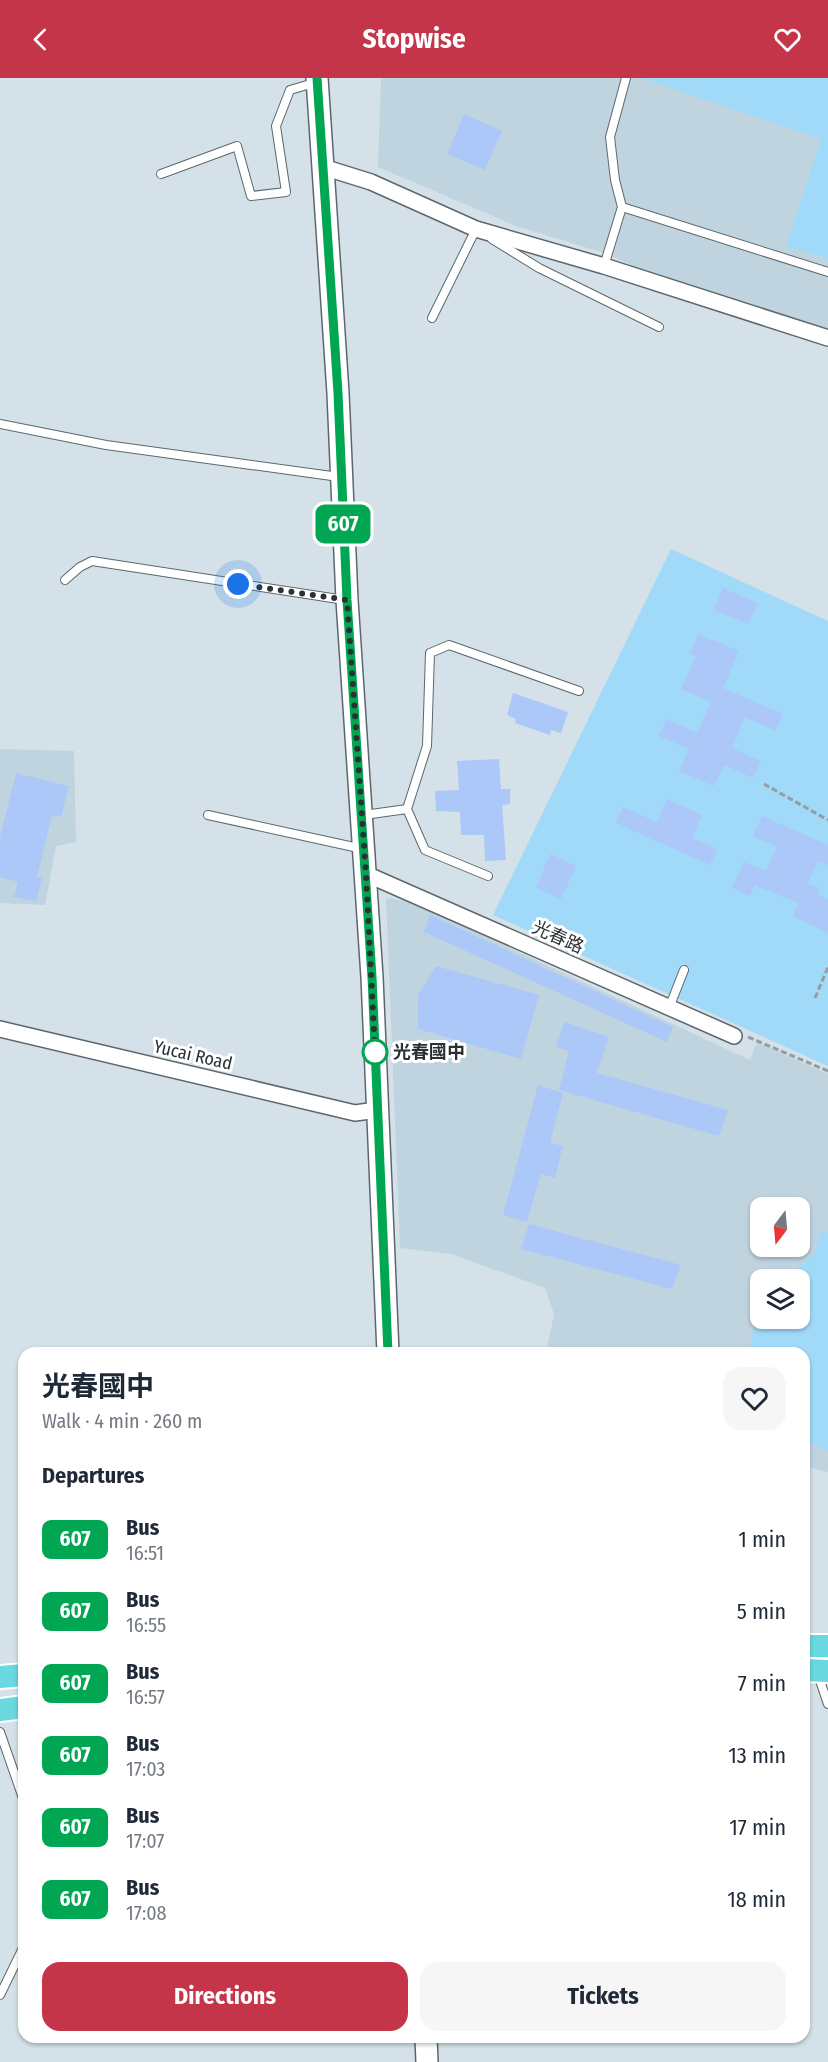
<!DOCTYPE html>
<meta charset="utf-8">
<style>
:root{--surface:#fff;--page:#f6f6f7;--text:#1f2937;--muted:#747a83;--accent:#c53549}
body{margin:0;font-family:"Fira Sans Condensed","Noto Sans TC",sans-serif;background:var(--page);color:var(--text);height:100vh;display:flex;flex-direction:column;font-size:22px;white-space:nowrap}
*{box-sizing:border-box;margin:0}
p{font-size:20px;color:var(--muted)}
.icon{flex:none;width:33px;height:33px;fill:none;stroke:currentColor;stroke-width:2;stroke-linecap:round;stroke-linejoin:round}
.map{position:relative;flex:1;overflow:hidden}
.panel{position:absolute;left:18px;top:1269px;width:792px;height:696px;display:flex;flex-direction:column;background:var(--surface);border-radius:18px;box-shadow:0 2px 4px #0004}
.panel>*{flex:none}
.badge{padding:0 12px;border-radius:9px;font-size:21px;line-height:39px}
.needle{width:39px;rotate:196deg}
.controls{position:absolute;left:750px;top:1119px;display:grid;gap:12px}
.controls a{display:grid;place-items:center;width:60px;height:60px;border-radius:12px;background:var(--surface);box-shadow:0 2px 4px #0004;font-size:30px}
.you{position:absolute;width:30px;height:30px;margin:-15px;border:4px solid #fff;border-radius:50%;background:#1a73e8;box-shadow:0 0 0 9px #1a73e833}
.map>.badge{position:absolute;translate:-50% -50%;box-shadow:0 0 0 3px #fff}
h2{padding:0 24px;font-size:22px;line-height:54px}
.round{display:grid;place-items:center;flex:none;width:63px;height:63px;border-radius:18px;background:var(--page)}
.overview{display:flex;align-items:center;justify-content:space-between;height:102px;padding:0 24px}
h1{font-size:28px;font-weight:700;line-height:45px}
.button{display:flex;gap:12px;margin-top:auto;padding:12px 24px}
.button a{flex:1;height:69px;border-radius:18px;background:var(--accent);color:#fff;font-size:24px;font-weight:700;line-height:69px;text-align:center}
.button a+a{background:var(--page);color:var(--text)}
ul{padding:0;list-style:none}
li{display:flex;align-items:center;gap:18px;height:72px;padding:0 24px}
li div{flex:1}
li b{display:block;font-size:22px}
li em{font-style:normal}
li .badge{min-width:66px;font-weight:700;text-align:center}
header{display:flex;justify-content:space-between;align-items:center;height:78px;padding:0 24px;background:var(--accent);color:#fff;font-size:27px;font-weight:700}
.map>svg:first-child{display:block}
.built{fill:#c0d4df;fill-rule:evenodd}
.green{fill:#a0daf8}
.building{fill:#abc8f8}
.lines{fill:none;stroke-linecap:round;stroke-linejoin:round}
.lane-casing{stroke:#5c676d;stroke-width:10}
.street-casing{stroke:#5c676d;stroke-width:18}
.secondary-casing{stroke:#5c676d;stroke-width:24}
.primary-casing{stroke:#fff;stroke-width:26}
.path{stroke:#939da3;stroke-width:3;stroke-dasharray:6 3;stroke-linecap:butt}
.lane{stroke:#fff;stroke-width:8}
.street{stroke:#fff;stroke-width:15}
.secondary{stroke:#fff;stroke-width:21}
.primary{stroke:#69d9df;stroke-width:22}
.line-casing{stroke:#fff;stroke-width:14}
.line{stroke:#00a651;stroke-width:9}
.walk{stroke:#2b3033;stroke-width:6;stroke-dasharray:0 10.8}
.stop-dot{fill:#fff;stroke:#00a651;stroke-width:3}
.labels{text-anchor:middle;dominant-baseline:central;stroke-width:6;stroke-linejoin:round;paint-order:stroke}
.street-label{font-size:18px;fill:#2b3033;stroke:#fff}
.stop-label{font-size:18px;font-weight:bold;fill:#2b3033;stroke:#fff;text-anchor:start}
</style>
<header><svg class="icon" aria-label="back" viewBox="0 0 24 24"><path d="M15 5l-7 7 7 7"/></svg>Stopwise<svg class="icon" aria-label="heart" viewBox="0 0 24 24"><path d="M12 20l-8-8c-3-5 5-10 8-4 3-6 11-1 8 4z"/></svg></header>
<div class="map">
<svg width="828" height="1984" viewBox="0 0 828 1984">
<rect width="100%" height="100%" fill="#d4e1e8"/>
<path class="built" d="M381,0H828V251L637,190L607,176L516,148L378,89Z
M0,671L74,673L76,764L56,768L45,827L0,825Z
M386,820L409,823L750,982L757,964L828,996V1394L804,1388V1275H546L554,1236L545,1210L451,1176L400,1170ZM760,1130H800V1168H760ZM760,1202H800V1240H760Z"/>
<path class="green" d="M642,0H828V181L786,168L821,61Z
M671,471L828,543V988L493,837Z
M821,1153L828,1155V1373L804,1363V1275H750L753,1252L760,1232V1240H800V1202L784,1201L814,1176Z"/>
<path class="building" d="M464,36L502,53L485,92L447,76Z
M723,510L758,525L749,546L714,532Z
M698,556L739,573L723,610L783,636L775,653L745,639L732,670L761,683L753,700L724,687L714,708L679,693L689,671L659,658L666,641L697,655L711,624L681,611L696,578L690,576Z
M513,615L568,634L561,655L551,652L550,657L515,645L516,641L507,637Z
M499,681L501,711H510V726L502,727L506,782L485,783L484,757H461L460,734L436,733L435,713L459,712L457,683Z
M16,695L69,708L61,739L52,737L37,799L42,800L36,823L14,819L18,804L0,799V759Z
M667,721L702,737L692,760L717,771L710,787L616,745L623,729L657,744Z
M762,738L828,767V787L818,783L808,805L820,811L817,817L828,821V855L793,838L798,825L755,807L750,818L732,810L744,784L766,793L777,769L753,758Z
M550,776L576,788L561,821L536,810Z
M430,837L673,949L667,964L424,854Z
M436,888L539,917L521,981L418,951V917Z
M564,944L609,959L597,995L728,1032L719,1058L559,1012L569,973L556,969Z
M538,1007L563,1015L550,1065L563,1068L555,1100L541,1096L527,1144L503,1137Z
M529,1146L681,1187L672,1211L521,1171Z"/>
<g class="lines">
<g class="lane-casing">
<path id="lane" d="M161,96L237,68L251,118L286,114L276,48L290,12L314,5
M622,129L828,194
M492,161L539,190L659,249
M604,188L622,129L615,102L610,59L626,0
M432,240L476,151
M0,346L106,367L339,399
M65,502L80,489L92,483L345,522
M208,737L363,771
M364,737L407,731
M488,798L425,772L407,731L427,668L430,575L449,567L579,613
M669,930L684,892
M817,1594L828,1626
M0,1654L24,1723
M0,1917L24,1868"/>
</g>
<g class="street-casing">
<path id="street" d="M323,89L371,104L476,151L604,188L828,260
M366,796L734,958
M0,951L355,1035L377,1032"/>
</g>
<g class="secondary-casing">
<path id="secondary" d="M317,0L338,315L347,522L372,899L388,1275
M426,1959L427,1984"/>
</g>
<g class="primary-casing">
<path id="primary" d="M804,1568H828
M804,1592L828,1593
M0,1599L24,1597
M0,1632L24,1629"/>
</g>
<path class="path" d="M764,706L828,742
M815,920L828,889
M748,959L828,993"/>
<use href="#lane" class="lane"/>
<use href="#street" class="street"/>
<use href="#secondary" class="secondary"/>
<use href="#primary" class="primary"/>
</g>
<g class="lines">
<g class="line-casing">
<path id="line" d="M317,0L338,315L347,522L372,899L388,1275"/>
</g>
<use href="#line" class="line"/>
<path class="walk" d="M238,506L347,522L366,796L375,974"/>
</g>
<circle class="stop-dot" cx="375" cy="974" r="12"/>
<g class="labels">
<g class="street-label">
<text transform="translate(558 859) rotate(24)">光春路</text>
<text transform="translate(193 977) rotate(13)">Yucai Road</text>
</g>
<g class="stop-label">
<text x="393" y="974">光春國中</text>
</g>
</g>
</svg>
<div class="controls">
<a><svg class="needle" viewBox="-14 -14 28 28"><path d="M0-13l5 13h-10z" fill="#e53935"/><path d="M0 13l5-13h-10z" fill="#747a83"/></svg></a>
<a><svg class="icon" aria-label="layers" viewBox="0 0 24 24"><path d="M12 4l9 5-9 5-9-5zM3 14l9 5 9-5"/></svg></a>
</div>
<div class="you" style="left:238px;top:506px"></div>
<b class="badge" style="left:343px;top:446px;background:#00a651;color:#fff">607</b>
<section class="panel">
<div class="overview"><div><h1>光春國中</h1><p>Walk · 4 min · 260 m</p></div><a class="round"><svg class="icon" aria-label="heart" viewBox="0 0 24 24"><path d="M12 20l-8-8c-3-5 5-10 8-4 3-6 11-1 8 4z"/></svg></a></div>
<h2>Departures</h2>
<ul>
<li><span class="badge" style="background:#00a651;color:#fff">607</span><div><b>Bus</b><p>16:51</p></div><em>1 min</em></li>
<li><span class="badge" style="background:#00a651;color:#fff">607</span><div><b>Bus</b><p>16:55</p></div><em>5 min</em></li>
<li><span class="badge" style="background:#00a651;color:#fff">607</span><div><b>Bus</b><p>16:57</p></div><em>7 min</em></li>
<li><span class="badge" style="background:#00a651;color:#fff">607</span><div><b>Bus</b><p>17:03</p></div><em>13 min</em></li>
<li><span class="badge" style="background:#00a651;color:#fff">607</span><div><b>Bus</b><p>17:07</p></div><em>17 min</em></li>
<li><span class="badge" style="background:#00a651;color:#fff">607</span><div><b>Bus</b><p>17:08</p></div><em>18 min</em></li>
</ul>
<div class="button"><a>Directions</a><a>Tickets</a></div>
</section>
</div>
